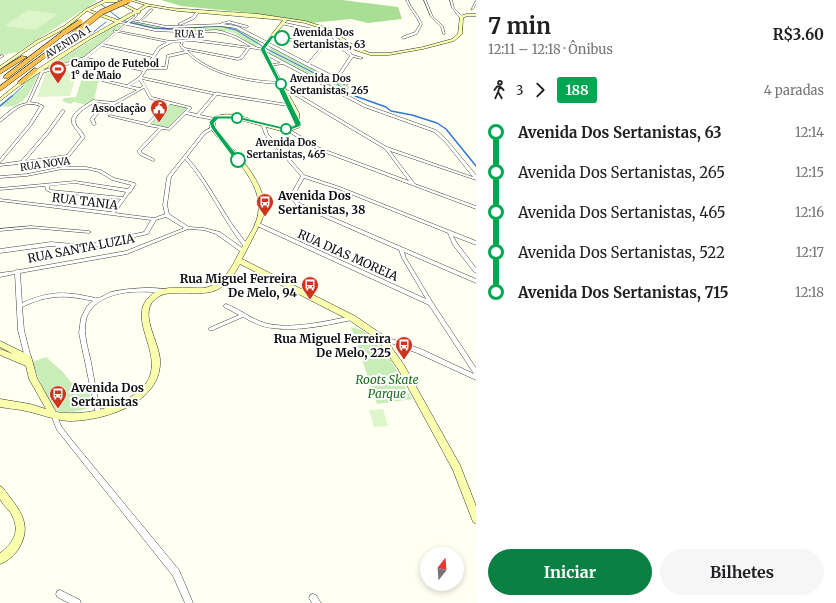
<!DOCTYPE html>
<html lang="pt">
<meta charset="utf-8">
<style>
:root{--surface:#fff;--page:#f6f6f6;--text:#202124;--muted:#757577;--accent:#0b8043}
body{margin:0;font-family:Merriweather,serif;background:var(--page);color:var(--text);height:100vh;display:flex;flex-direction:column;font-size:15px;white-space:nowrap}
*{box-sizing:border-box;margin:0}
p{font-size:13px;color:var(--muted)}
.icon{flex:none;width:22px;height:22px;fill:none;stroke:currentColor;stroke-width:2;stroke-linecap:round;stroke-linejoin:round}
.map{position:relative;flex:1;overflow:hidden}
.drawer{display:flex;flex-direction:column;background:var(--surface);width:360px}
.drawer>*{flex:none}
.badge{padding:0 8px;border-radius:3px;font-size:14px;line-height:26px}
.needle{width:26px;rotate:17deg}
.controls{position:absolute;left:420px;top:547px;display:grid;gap:8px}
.controls a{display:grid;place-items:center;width:44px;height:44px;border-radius:50%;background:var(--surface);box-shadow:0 2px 6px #0003;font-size:20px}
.map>.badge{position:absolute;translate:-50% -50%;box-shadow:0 0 0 2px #fff}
.legs{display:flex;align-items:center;gap:6px;height:44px;padding:0 12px;font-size:13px}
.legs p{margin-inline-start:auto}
.headline{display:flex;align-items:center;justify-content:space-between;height:68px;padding:0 12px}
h1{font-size:22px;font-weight:700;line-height:30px}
.action{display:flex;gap:8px;margin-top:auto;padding:8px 12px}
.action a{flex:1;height:46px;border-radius:24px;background:var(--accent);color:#fff;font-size:16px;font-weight:700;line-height:46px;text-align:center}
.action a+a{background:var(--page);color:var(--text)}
ul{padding:0 12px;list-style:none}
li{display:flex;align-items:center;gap:14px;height:40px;font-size:15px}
li i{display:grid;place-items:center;width:6px;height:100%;margin:0 5px;background:currentColor}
li i::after{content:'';width:10px;height:10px;margin:-5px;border:3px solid;border-radius:50%;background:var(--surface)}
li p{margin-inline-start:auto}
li:first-child i{background:linear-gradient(#0000 50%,currentColor 0)}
li:last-child i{background:linear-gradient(currentColor 50%,#0000 0)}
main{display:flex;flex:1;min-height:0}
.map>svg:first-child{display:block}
.green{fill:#c9edb7}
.forest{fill:#a9df95}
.pitch{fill:#def4ca}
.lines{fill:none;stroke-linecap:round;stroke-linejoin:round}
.stream-far1{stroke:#3378d8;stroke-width:1}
.stream{stroke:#3378d8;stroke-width:1.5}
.street-casing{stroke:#424242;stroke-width:1}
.secondary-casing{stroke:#313131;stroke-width:1}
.highway-casing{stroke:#202020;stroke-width:1}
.street{fill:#fff;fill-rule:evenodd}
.secondary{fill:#f9ffad;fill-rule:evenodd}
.highway{fill:#ffc050;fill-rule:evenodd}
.highway-bridge-casing{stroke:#202020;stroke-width:6;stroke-linecap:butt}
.highway-bridge{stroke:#ffc050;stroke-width:5}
.line-1{fill:#00a651;stroke:#fff}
.stop-1-dot{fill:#fff;stroke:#00a651;stroke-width:2}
.labels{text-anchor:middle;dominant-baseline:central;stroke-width:4;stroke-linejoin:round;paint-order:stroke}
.far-stop-label{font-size:10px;font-weight:bold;fill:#0f0f0f;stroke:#fff;text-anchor:start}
.far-street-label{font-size:10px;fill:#0f0f0f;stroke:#fff}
.far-poi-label{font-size:10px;font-weight:bold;fill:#0f0f0f;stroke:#fff;text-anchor:start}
.poi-label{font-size:12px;font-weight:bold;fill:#0f0f0f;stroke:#fff;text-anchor:start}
.street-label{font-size:12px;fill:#0f0f0f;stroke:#fff}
.park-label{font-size:12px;font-style:italic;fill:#1b6d19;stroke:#fff}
</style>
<main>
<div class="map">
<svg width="476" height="603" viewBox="0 0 476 603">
<rect width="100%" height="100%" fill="#fffff2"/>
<path class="green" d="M0,0H95L97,1L18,52L0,55Z
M134,21L168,27L219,25L233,27L261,41L256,46H253L234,33L226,31L160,30L131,24Z
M117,24L122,25L84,57L50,66Z
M271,48H273L350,87L345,94L267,52Z
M80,62L91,64L90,66L102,70V80L98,83L94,100L87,105L74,102L70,104L62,101L64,98L76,97L85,69L80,67L71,66Z
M39,73C30,91 25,110 1,106L25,86L21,85Z
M170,104L189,108L170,128L150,123Z
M351,327C383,333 397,374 412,399L377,404Z
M46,357L63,372L76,389L88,386L92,407C82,410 68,415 58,411C47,405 38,374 32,362Z"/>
<path class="forest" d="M161,0H342L398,7L402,19L368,23L351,19L311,23L252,13L181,6Z"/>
<path class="pitch" d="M28,10L58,14L35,30L4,26Z
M77,72L70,96L37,97L46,73Z
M383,409L388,426L374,427L369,410Z"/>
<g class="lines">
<path class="stream-far1" d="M101,4L121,20L154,28L174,29L220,26L236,30L267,49L320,76L336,82L339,86L357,97
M91,34L106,22
M11,97L23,86"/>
<path class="stream" d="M355,96L386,107L391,111L412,115L437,123L446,129L476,166
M0,106L12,96"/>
<g class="street-casing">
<path id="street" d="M406,0H408C411,9 419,15 422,24L417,34L403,39L402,38V37L415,32L420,24C416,15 409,9 406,0Z
M424,0H426L433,17L443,26L445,34H443L441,27L431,17Z
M450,0H452L454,8L462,16V18H460L452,8Z
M476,1V4L473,9L471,10L475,2Z
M151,9L153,10L141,21L167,26L221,24V23L229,21L248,26V27L247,28L229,23L223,24L237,26L308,63L321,47L272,37H271V35L323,45L328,38L321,33L281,24V22L323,31L353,55L363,58L361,59L353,57L338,79L347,83L348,84L346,85L307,66L235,28L221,26L167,28L132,21L129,23L155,29L200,31L216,30L222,31L236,36L256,47L263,49L262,50L250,48L242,59L238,60L187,50C209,74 250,81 281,82L283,83L281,84C251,83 209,75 187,53L169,57L167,69H147L142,77L211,92L215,93L217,92L219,93L294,105L296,106L294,107L217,95L200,115L214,118V120L197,117L186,114L170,130L162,129L141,151L142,153L154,159V161H153L140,155L137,151L159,128L148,126H147L145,125L108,116L110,115L147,123L167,103L150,99L144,88L98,114L94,119L96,124L95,125H93L90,119L91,118L96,112L111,104L95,102C88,107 70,115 77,126C80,130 83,132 85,137L69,157L23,163L21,164H19L0,166V164L21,161L47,131L62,110H63L65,111L49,133L25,161L67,155L81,137C79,132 74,129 72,123C69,113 86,105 93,100L114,102L137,90L102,81L104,80L127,85L139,77L143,71L85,59L43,73L30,102L37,103L44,106L31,126L1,162H0V159L29,124L40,106C21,99 14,113 0,122V119C8,112 16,104 27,103L41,71L84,57L115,32H114V30L117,31L125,24L118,23V21L126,23L135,16V14L136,13L137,14V16L133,20L139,21ZM127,25L155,31L198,33L191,39L170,41L119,31ZM118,32L167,42L158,47L153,55L103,44ZM208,32C225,32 237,38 251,47L194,39L201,33ZM330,40L350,56L336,77L310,64ZM192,41L247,48L240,57L238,58L185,48L182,45L183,42ZM181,42L180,45L182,49L185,51L167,55L165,67H148L160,49L171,43ZM102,46L152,57L144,69L87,58ZM142,79L211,94H214L197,114L188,112L191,109V107L152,97ZM139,80L143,86L140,88L130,86ZM170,104L188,108L168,128L150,124Z
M198,10L200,11L194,19L180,25L178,24L192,17Z
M262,51H264L366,105L436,130L447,140L476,175V180L390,151L415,184L476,206V209L318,150L287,131V129H289L320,148L409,181L385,149L296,96L285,92V90H286L298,94L387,147L473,177L445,142L434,132L364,107L283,64L270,66V64L281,63L262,53Z
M2,55L4,56L0,58V56Z
M262,123L265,124L268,134L304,175L340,187L476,241V245L453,236L457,243L476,268V273L474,272L453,245L448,233L338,189L304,178L294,196L299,203L476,279V283L404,252L406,258L433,303L476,368V380L417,353L378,338L377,337L378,336L380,335L421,349L474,374L429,305L255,225V223H259L426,299L402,258L399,250L296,205L290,196L301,176L265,135L261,124Z
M212,127L215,128L205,134L187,157C205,177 217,201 232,224C237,231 243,238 248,246L246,248L244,247C222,219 209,186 185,159L171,177L167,205L169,214L189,227L204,228L220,232L245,250V252H241L216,234L204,230L188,229L127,254L20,273L22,303C38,296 54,291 73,294C79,294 85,296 91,297C93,297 95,299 97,298C101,298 106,294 111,292C122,289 160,285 168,291L166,293C143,291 114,289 95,305C91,309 87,314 86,320C83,334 88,348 91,362C94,379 97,396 101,413L100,415L98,416L96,415L79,333L81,318L87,306L93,301C79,298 64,295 49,298C40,299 31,303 22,307L24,330L31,358L30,360H26L25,358L18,330L15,274L0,277V273L15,271L17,269L19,270L126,251L184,228L166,217L156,220L148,234L84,249L51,246L0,253V249L51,242L84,245L144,232L151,220L0,201V199L111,212L121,199L50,192L46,190L45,186L0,190V188L75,181L128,189L131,185L112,180L99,172L86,169H62L27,176L0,178V176L27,174L62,167H86L101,170L114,178L135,183L136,184L132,190L131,192H130L115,213L154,218L165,214L163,205L167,177L203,132ZM75,183L126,192L123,197L51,190L49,189V186Z
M31,226L89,231L91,232L89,233L31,228L0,231V229Z
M226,304C240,309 251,319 265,323C290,330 327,321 352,316L354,317L355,318L354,319L352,320C328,325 296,332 272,328C262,327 252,322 243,317L213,330H209L208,329L209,328L239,315L224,307L223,306L224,305Z
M54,412L56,413L61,426L71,439L179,570L193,603H185L173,576L57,430L51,415L52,413Z
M60,590L80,600L81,603H69L57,597L56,594L57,591Z
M313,594L316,595L321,603H312L309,598L310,595Z"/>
</g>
<g class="secondary-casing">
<path id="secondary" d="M104,0H117L137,10L145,5L129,0H134L147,4L170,8L258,14L305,21L328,28L358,48L370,53H389L423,47L452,39L458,34L460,16L466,14H476V16H467L463,18L462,34L454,41L423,49L389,55H370L355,50L326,30L305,23L287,20L264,49L299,113L300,127L290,131H281L233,118L223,117L215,120V128C234,153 274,186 262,220L242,259L355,316L383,335L404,365L460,465L476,506V524L473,522L453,470L398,369L377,339L349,320L240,264C218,305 201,289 164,294C133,306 158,337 160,359C163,403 104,421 69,421C55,420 43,415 30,412C20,409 10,409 0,407V399L30,404L46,409L29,379L26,366L0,355V349L13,354L0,347V341L31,356L37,378L56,412C76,415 98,412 116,404C191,374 120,326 149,297C162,283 187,289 204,288C224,284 231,268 239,253C245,240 256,228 258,214C264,182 228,152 210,128V122L211,119C237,102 269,137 295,125V113L260,49L283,20L178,11L148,6L140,11V13H137L89,40L22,84L0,101V98C35,68 76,44 115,22L87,11L66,28L38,43L0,69V66L36,41L64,26L86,9ZM106,2H115L134,11L118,20L90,10Z
M0,486L3,488C17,507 34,523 19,548C15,555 8,561 0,564V553C15,542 21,529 10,512C7,508 2,504 0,499C0,496 0,490 0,486Z"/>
</g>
<g class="highway-casing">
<path id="highway" d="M63,31L68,32L8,78H4V76Z
M72,33L77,34L0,91V86Z
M22,56L27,57L0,74V70Z
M35,68L37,69V71L22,84H18V82Z"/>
</g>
<use href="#street" class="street"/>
<use href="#secondary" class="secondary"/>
<use href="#highway" class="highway"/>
<g class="highway-bridge-casing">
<path id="highway-bridge" d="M65,32L80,22
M74,34L102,12L129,0"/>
</g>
<use href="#highway-bridge" class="highway-bridge"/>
</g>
<path class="line-1" d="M271,35L285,38L282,39L273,38L265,49C278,74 288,98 301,123V126L288,131L237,119H218L214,123L216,128L241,160L236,162L211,128L209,122L214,116H237L287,128L295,125L279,91L278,84L260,49Z"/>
<defs>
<g id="stadium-pin" transform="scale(0.9)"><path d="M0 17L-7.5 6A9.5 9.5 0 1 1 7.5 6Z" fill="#cc341b" stroke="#fff"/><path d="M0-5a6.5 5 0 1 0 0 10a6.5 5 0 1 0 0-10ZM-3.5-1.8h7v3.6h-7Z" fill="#fff"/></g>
<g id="civic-pin" transform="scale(0.9)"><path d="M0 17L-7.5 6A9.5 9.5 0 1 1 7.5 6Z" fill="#cc341b" stroke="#fff"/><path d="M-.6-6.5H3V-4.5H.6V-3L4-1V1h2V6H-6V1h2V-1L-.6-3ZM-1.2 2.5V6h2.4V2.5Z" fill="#fff"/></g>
<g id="bus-pin" transform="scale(0.9)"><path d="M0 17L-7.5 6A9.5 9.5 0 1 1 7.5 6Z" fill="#cc341b" stroke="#fff"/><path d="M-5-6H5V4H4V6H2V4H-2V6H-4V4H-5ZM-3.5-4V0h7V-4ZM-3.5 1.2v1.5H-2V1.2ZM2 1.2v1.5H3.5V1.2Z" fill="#fff"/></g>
</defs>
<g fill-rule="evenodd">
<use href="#stadium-pin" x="58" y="69"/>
<use href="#civic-pin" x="159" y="108"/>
<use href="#bus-pin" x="265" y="202"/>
<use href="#bus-pin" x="310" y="285"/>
<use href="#bus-pin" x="404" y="345"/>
<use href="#bus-pin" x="58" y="394"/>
</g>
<g class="stop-1-dot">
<circle cx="282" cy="38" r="7"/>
<circle cx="281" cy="84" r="5"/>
<circle cx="237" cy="118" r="5"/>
<circle cx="286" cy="129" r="5"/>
<circle cx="238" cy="160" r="7"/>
</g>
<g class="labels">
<g class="far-stop-label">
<text x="293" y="32">Avenida Dos<tspan x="293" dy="12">Sertanistas, 63</tspan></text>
<text x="290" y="78">Avenida Dos<tspan x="290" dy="12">Sertanistas, 265</tspan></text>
<text x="286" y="142" text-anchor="middle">Avenida Dos<tspan x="286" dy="12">Sertanistas, 465</tspan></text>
</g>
<g class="far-street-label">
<text transform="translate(189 34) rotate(1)">RUA E</text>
<text transform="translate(68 42) rotate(-32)">AVENIDA 1</text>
<text transform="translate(45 164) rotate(-8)">RUA NOVA</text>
</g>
<g class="far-poi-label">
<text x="71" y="63">Campo de Futebol<tspan x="71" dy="12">1° de Maio</tspan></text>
<text x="146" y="108" text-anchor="end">Associação</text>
</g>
<g class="poi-label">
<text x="278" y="195">Avenida Dos<tspan x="278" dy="14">Sertanistas, 38</tspan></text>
<text x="297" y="278" text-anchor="end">Rua Miguel Ferreira<tspan x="297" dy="14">De Melo, 94</tspan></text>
<text x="391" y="338" text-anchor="end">Rua Miguel Ferreira<tspan x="391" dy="14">De Melo, 225</tspan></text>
<text x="71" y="387">Avenida Dos<tspan x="71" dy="14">Sertanistas</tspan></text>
</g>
<g class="street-label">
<text transform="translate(85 201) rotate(7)">RUA TANIA</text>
<text transform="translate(81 248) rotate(-11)">RUA SANTA LUZIA</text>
<text transform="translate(348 255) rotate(24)">RUA DIAS MOREIA</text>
</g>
<g class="park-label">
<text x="387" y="379">Roots Skate<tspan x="387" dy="14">Parque</tspan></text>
</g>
</g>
</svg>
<div class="controls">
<a><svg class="needle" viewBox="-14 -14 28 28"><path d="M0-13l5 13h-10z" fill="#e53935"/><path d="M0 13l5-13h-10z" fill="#757577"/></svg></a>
</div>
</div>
<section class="drawer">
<div class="headline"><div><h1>7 min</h1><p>12:11 – 12:18 · Ônibus</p></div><b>R$3.60</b></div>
<div class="legs"><svg class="icon" aria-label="walk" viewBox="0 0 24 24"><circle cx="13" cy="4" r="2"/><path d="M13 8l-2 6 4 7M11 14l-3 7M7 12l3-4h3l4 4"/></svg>3<svg class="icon" aria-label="forward" viewBox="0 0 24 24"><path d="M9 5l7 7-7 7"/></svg><b class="badge" style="background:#00a651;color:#fff">188</b><p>4 paradas</p></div>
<ul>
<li><i style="color:#00a651"></i><b>Avenida Dos Sertanistas, 63</b><p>12:14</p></li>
<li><i style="color:#00a651"></i><span>Avenida Dos Sertanistas, 265</span><p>12:15</p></li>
<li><i style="color:#00a651"></i><span>Avenida Dos Sertanistas, 465</span><p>12:16</p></li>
<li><i style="color:#00a651"></i><span>Avenida Dos Sertanistas, 522</span><p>12:17</p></li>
<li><i style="color:#00a651"></i><b>Avenida Dos Sertanistas, 715</b><p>12:18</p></li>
</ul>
<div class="action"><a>Iniciar</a><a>Bilhetes</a></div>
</section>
</main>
